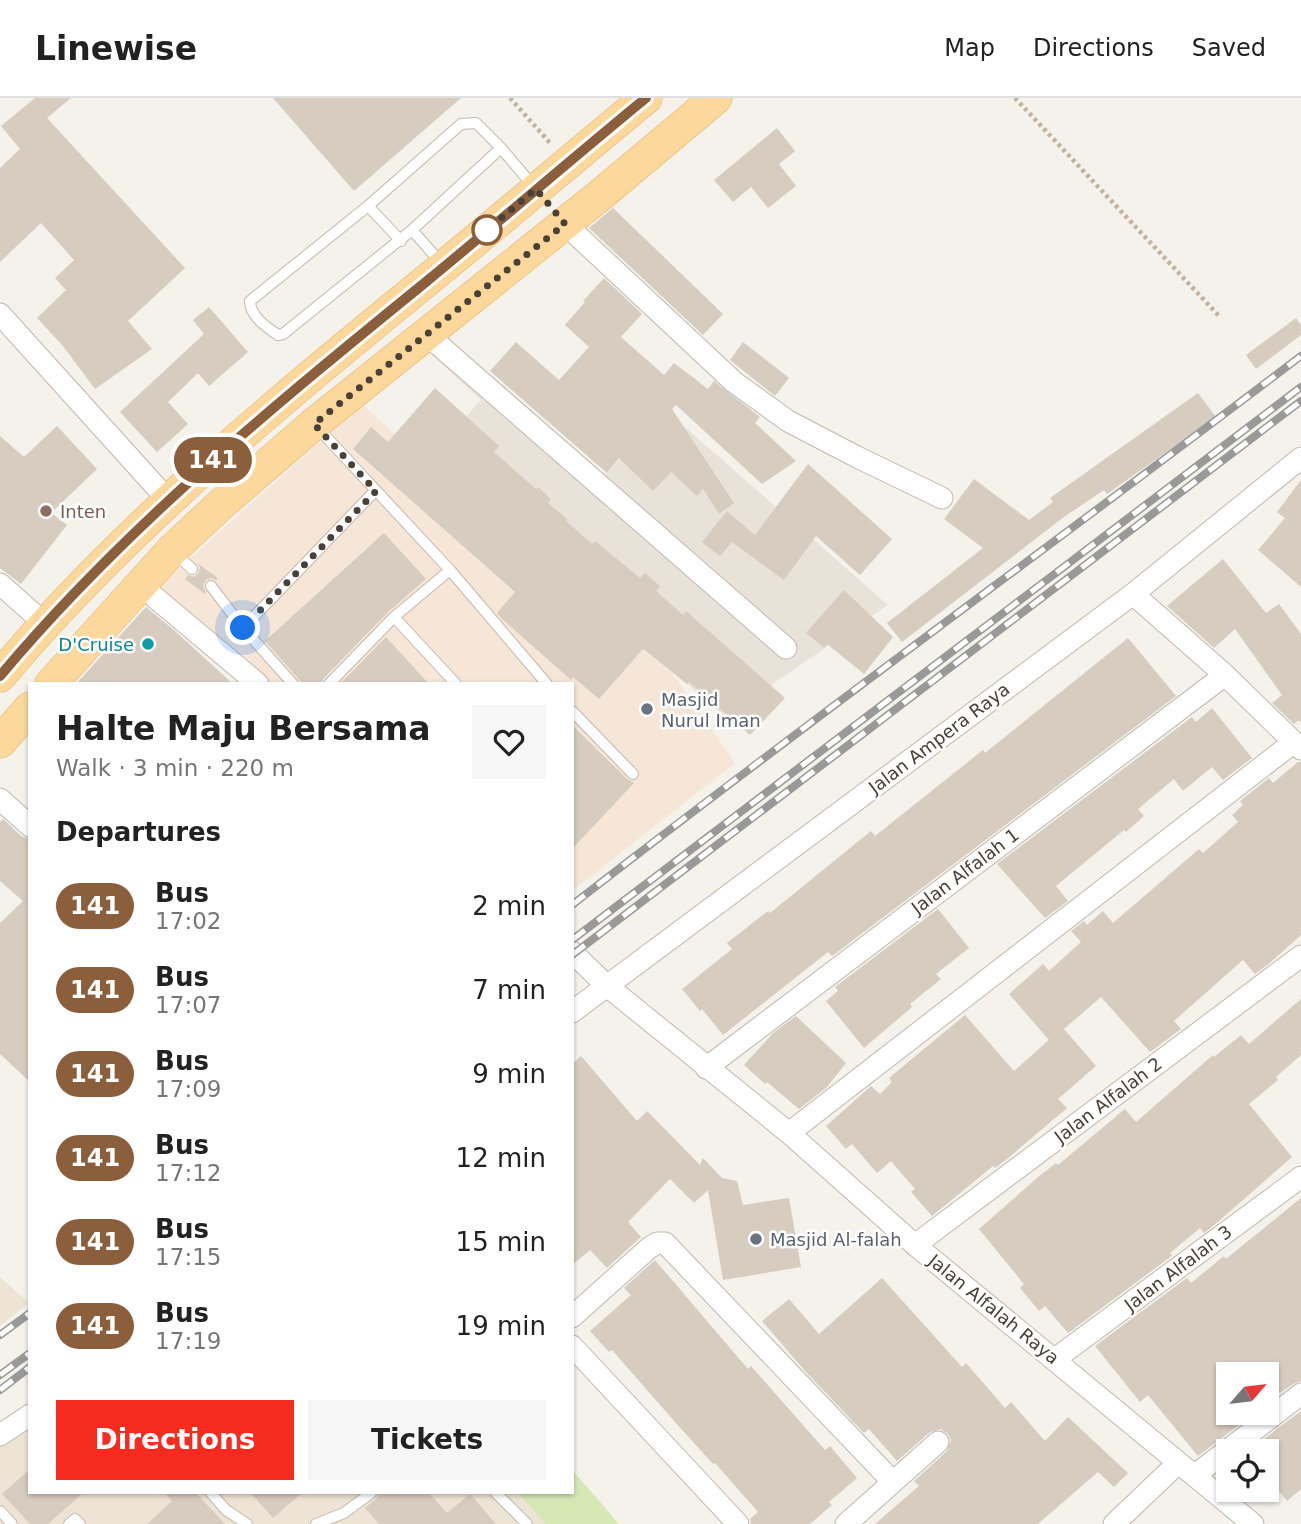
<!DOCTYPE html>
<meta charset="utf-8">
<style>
:root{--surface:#fff;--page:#f6f6f6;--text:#222;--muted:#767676;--line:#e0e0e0;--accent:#f72b20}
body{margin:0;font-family:"DejaVu Sans",sans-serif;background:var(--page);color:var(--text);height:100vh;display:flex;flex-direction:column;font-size:26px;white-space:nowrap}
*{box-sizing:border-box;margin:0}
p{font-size:23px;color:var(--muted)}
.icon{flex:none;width:38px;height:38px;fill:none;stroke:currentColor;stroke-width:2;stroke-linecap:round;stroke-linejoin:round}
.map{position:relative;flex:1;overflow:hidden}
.sheet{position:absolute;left:28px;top:584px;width:546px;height:812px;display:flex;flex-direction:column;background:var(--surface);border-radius:0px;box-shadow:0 2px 5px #0004}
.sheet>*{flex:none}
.badge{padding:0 14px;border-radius:23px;font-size:24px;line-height:46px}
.needle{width:46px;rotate:62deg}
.buttons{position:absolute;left:1216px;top:1264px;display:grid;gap:14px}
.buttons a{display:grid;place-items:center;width:63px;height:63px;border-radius:0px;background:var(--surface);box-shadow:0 2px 5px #0004;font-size:35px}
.you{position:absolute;width:35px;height:35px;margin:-18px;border:5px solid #fff;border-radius:50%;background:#1a73e8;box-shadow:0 0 0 10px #1a73e833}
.map>.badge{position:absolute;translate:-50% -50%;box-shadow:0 0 0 4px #fff}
h2{padding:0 28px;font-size:26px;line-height:63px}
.round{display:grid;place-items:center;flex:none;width:74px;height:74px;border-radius:0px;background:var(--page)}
.overview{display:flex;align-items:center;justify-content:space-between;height:119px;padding:0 28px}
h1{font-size:33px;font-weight:600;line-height:52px}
.cta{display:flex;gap:14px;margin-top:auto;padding:14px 28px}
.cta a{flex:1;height:80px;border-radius:0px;background:var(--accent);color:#fff;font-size:28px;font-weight:600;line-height:80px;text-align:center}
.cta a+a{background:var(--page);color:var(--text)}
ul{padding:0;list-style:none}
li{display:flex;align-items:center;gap:21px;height:84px;padding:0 28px}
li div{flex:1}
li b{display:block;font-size:26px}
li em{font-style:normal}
li .badge{min-width:77px;font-weight:700;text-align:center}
header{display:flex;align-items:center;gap:42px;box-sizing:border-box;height:98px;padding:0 35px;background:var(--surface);border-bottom:2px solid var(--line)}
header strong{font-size:33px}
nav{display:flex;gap:38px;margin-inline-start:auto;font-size:24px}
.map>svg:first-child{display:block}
.residential{fill:#e9e2d9}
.commercial{fill:#f6e6d7}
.education{fill:#eee4d5}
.garden{fill:#d6e8b4}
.building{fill:#d7ccc0}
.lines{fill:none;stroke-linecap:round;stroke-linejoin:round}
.service-casing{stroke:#c1b8ad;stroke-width:12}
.minor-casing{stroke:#c1b8ad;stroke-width:23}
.primary-casing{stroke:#e3b36b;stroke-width:33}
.path{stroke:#c2b29e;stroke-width:4.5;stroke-dasharray:3.5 3.5;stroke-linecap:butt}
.service{stroke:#fff;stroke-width:10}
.minor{stroke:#fff;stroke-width:21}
.primary{stroke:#fdd89c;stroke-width:32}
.rail-casing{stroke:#999;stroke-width:8}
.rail{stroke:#fff;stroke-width:5;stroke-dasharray:16;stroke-linecap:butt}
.line-casing{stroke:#fff;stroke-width:16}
.line{stroke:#8b5e3c;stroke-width:10}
.walk{stroke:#494138;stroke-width:7;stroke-dasharray:0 12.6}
.stop-dot{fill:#fff;stroke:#8b5e3c;stroke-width:3.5}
.education-dot{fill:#8d6e63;stroke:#fff;stroke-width:2.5}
.culture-dot{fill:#0f9aa8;stroke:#fff;stroke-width:2.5}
.worship-dot{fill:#6b7280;stroke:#fff;stroke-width:2.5}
.labels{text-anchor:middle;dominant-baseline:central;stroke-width:5;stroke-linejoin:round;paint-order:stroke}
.education-label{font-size:18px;fill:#785e54;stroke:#fff;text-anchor:start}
.culture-label{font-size:18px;fill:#0d838f;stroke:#fff;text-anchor:end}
.worship-label{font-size:18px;fill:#5b616d;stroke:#fff;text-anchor:start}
.street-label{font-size:18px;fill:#494138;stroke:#fff}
</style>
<header>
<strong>Linewise</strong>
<nav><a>Map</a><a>Directions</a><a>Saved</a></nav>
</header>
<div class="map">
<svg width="1301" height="1426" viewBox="0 0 1301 1426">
<rect width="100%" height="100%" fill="#f5f1eb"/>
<path class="residential" d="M449,240L604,379L663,310L888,507L774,585L734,627L430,359L481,302L432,257Z"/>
<path class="commercial" d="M362,306L514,449L673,576L735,665L572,793V586H273L158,489Z"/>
<path class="education" d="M0,1179L29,1205L0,1228Z
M30,1326V1395H572V1372L619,1426H0V1347Z"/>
<path class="garden" d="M572,1372L619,1426H545L519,1395H572Z"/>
<path class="building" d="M35,0H71L47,20L185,170L128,223L152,251L95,291L63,248L37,220L66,192L55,180L74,162L41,125L0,164V70L20,51L1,28Z
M273,0H461L354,93Z
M777,30L795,53L779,66L796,88L768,110L751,89L733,104L714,82Z
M613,110L723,216L703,237L589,130Z
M604,180L642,216L621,239L664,277L674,265L708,291L714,283L760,319L755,325L796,363L762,386L676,307L672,311L734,405L719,416L703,391L697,398L671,374L653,393L619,360L607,375L490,273L516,244L559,282L589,249L565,227L585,204L583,203Z
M209,209L248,254L209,288L198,275L168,304L188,326L157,354L120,314L204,236L193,222Z
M1296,220L1301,227V237L1256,271L1246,257Z
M743,244L789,280L775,298L730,262Z
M435,290L499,348L494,354L536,391L538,389L551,401L548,405L567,421L566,423L592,446L595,443L640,480L645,475L660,488L656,493L683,517L686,513L785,600L750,637L689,584L687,586L643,551L599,601L573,579L571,582L502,521L497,515L515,494L353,351L371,329L388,344Z
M1198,295L1216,319L1107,396L1104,392L1064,419L902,544L887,525L983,450L944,421L974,381L1029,422L1053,404L1050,400Z
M57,328L97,371L51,415L67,427L21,486L0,470V338L24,359Z
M808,366L892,441L860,477L816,438L784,482L732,444L720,458L702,444L727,413L755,437Z
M1301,382V489L1258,452L1285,420L1277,414Z
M384,435L426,481L388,514L323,581L321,586H303L265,543Z
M1223,461L1266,515L1279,506L1301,536V625L1299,622L1294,626L1272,605L1282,597L1235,531L1214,550L1167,508Z
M197,465L218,480L216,482L211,480L206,482L203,488L206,495L205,496L185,481L188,477L194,479L198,476L200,469Z
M844,492L893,539L864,576L827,546L824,550L806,535Z
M146,509L175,533L233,586H76Z
M386,539L429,586H340Z
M1128,540L1176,598L832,858L828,854L723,937L702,911L700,913L682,891L732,851L727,845L768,813L770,815L871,733L875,738L983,652L985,655Z
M1212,610L1252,660L1223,682L1212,669L1183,693L1174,681L1138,711L1144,718L1126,734L1124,732L1056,788L1068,803L1045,820L997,766L1192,619L1196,624Z
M572,627L627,681L634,685L572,751Z
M1298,664H1301V837L1271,864L1255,876L1243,862L1174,923L1181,931L1150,954L1101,899L1064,931L1096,968L1058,1001L1067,1010L1007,1061L995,1070L993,1068L932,1118L911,1094L915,1091L891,1063L877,1075L852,1046L846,1051L826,1028L871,988L880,996L892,984L889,980L965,917L1014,973L1049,942L1009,896L1043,866L1049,873L1081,844L1071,833L1084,823L1087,827L1103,813L1113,825L1199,751L1203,755L1238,724L1232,717L1243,707L1240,703L1269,680L1273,685Z
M3,721L21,738L30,741V984L0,956V825L23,803L0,783V724Z
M938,811L969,850L936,876L941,881L910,906L912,909L864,950L826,903L838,893L835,889Z
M1301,901V957L1276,979L1278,982L1249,1006L1292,1059L1219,1123L1204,1135L1200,1130L1170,1155L1172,1157L1169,1160L1068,1235L1045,1208L1039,1213L1020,1190L1024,1186L979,1131L1037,1080L1056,1065L1058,1067L1125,1011L1136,1024L1213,957L1214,959L1241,937L1249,946Z
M796,918L846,965L827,989L799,1011L767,984L765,986L744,967L773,935Z
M581,958L637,1023L647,1013L700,1067L703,1060L722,1080L737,1083L743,1107L789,1100L801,1169L723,1182L708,1092L694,1105L670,1081L628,1124L641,1139L607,1170L590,1152L572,1167V966Z
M1301,1100V1283L1293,1286L1280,1295L1267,1279V1276H1228V1314H1256L1198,1358L1148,1297L1140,1304L1095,1248L1187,1180L1191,1185L1224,1158L1226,1161Z
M655,1162L748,1271L751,1268L825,1352L830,1348L857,1380L829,1404L832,1407L810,1426H751L750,1421L758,1414L715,1365L713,1366L675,1324L612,1252L609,1254L590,1233L631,1197L624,1190Z
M882,1180L962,1269L966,1265L1005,1310L1011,1304L1045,1343L1068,1319L1128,1375L1114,1389L1098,1374L1038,1426H875L919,1388L914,1383L947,1353L951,1342L948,1336L941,1331L930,1334L897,1363L869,1331L864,1335L805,1273L762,1223L789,1201L819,1236Z
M1301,1313V1391L1287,1403L1267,1378V1353H1248Z
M30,1371V1395H83L48,1426H30L2,1396Z
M165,1395H196L225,1426H147L172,1403Z
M251,1395H302L273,1420Z
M379,1395H429L447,1415L470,1396L496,1426H379L365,1410L376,1401Z"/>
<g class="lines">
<g class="service-casing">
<path id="service" d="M368,108L401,143
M412,132L283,236L278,237C266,229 250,218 250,203L368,108L461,26L476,25L501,50
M443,167L412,132L501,50L534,89
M316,328L450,472L547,586
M174,454L192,471
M211,488L243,530L375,393
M394,519L456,586
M243,530L293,586
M329,586L394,519L450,472
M572,613L633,676
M211,1395L226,1412L247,1426
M496,1395L527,1426
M0,1413L12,1426
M69,1426L75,1421L80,1426
M316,1426L344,1415L371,1395"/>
</g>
<g class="minor-casing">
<path id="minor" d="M565,126L734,284L788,323L857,359L942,400
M0,216L168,402
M424,237L440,248L786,550
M0,486L44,525
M139,486L258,586
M1133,496L1225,577L1301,651
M0,701L30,728
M572,854L607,888L789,1035L915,1147L1253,1426
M572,914L1133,496L1301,360
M706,970L1225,577
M789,1035L1294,644
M915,1147L1301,858
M572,1219L649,1150L657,1145H665L892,1383
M572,1248L738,1426
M1055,1261L1301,1079
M0,1337L30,1317
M1195,1377L1301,1296
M846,1426L938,1344
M1114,1426L1178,1365"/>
</g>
<g class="primary-casing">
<path id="primary" d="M0,578C125,429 276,306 426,183C500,123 573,60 646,0
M51,586L172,452L227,401L314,326L598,99L716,0
M0,644L30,610"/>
</g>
<path class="path" d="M510,0L551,46
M1015,0L1220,219"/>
<use href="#service" class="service"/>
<use href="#minor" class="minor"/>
<use href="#primary" class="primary"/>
<g class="rail-casing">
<path id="rail" d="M572,807C812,620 1059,442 1301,258
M572,842L1301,289
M572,857L1301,303
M0,1237L30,1215
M0,1277L30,1255
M0,1292L30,1269"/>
</g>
<use href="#rail" class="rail"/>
</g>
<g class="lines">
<g class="line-casing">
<path id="line" d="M0,578C125,429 276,306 427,183C500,123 573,60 646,0"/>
</g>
<use href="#line" class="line"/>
<path class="walk" d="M243,530L376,393L314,326L565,126L536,91L481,137L487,132"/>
</g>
<circle class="stop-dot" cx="487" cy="132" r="14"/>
<circle class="education-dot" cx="46" cy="413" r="7"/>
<circle class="culture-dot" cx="148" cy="546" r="7"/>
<g class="worship-dot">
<circle cx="647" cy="611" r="7"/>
<circle cx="756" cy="1141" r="7"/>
</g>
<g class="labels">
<g class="education-label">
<text x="60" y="413">Inten</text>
</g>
<g class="culture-label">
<text x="134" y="546">D'Cruise</text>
</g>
<g class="worship-label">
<text x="661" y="601">Masjid<tspan x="661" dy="21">Nurul Iman</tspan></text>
<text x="770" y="1141">Masjid Al-falah</text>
</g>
<g class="street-label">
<text transform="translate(939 640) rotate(-37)">Jalan Ampera Raya</text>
<text transform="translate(965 773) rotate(-37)">Jalan Alfalah 1</text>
<text transform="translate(1108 1002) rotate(-37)">Jalan Alfalah 2</text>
<text transform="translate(1178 1170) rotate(-37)">Jalan Alfalah 3</text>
<text transform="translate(994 1211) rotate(39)">Jalan Alfalah Raya</text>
</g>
</g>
</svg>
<div class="buttons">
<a><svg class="needle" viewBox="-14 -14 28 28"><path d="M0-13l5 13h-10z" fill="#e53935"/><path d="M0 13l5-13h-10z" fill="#767676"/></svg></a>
<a><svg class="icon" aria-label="locate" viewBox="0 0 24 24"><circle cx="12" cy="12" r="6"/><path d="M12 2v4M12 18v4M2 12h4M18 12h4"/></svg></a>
</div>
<div class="you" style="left:243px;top:530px"></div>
<b class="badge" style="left:213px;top:362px;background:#8b5e3c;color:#fff">141</b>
<section class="sheet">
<div class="overview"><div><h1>Halte Maju Bersama</h1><p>Walk · 3 min · 220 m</p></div><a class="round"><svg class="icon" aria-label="heart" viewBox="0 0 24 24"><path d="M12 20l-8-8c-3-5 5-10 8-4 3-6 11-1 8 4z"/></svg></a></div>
<h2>Departures</h2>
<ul>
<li><span class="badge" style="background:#8b5e3c;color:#fff">141</span><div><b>Bus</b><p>17:02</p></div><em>2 min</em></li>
<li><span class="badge" style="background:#8b5e3c;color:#fff">141</span><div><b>Bus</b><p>17:07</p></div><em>7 min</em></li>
<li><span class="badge" style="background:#8b5e3c;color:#fff">141</span><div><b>Bus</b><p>17:09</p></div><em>9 min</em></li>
<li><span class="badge" style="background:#8b5e3c;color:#fff">141</span><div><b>Bus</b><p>17:12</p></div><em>12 min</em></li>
<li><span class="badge" style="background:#8b5e3c;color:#fff">141</span><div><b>Bus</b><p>17:15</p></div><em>15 min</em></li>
<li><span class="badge" style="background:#8b5e3c;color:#fff">141</span><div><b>Bus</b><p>17:19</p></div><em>19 min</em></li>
</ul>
<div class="cta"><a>Directions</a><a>Tickets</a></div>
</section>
</div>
